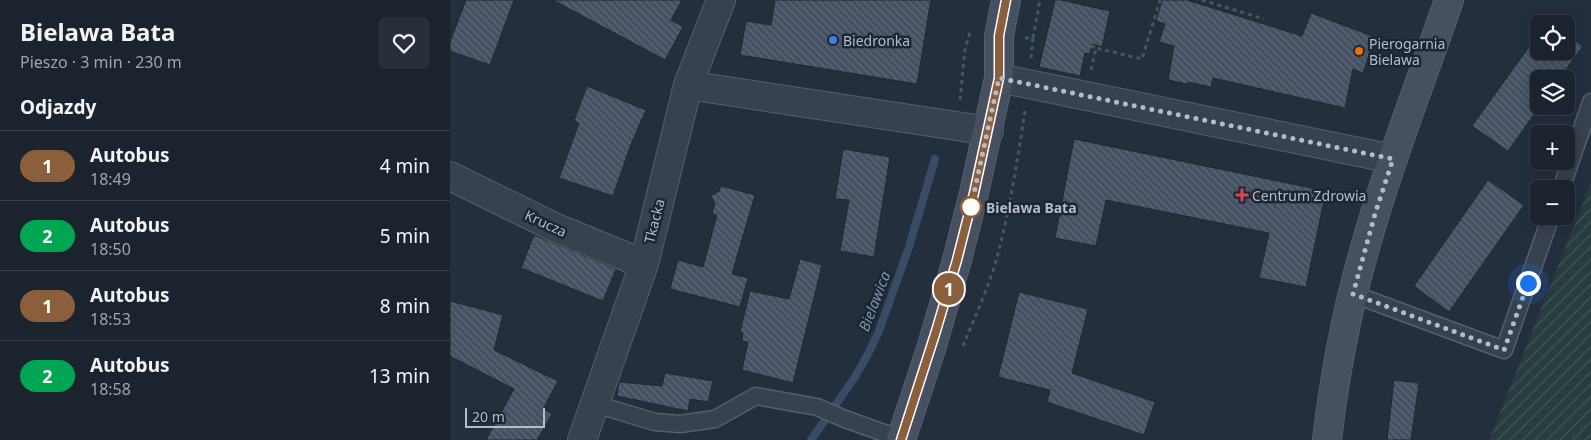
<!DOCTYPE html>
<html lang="pl">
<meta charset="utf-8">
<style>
:root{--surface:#1b232e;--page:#282f3a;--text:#f1f3f6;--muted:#a0a4aa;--line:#39404a}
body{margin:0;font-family:"Noto Sans",sans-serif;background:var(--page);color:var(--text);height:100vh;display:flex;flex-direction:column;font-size:19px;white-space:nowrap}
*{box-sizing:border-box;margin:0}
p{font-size:16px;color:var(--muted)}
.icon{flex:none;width:28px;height:28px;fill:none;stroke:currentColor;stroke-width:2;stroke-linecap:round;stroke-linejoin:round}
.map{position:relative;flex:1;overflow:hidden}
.details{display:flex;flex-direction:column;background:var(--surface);width:450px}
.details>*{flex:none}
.badge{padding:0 10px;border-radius:16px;font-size:18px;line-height:32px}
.buttons{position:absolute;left:1080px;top:15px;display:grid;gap:10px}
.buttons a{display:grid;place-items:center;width:45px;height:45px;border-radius:8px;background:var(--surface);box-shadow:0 2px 12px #0003,0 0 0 1px var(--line);font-size:25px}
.scale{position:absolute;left:15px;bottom:12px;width:80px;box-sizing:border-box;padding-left:5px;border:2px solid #b4bcc9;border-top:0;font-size:14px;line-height:18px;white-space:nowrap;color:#b4bcc9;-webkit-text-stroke:4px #1d2633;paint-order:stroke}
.you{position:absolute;width:25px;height:25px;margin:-12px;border:4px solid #fff;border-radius:50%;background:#1a73e8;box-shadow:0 0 0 8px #1a73e833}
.map>.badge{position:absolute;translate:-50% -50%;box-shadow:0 0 0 2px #fff}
h2{padding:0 20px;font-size:19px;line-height:45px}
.round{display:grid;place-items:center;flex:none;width:52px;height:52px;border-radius:8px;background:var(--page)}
.headline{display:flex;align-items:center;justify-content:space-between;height:85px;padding:0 20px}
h1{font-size:24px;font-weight:700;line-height:38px}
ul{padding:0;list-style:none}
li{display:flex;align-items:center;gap:15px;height:70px;padding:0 20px;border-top:1px solid var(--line)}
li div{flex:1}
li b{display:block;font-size:19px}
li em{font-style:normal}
li .badge{min-width:55px;font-weight:700;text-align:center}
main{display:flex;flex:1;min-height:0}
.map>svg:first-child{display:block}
.garden{fill:url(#garden-furrows)}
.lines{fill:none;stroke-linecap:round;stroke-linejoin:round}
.stream{stroke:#394c67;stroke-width:8}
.building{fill:url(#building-back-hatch);stroke:#1f2835}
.lane-casing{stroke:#565f6c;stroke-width:19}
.street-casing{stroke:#565f6c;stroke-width:30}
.secondary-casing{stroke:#565f6c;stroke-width:30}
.path{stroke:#44595c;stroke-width:3;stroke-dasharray:4 4;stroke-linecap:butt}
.lane{stroke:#38414e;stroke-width:16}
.street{stroke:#38414e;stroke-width:28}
.secondary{stroke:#465061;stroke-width:28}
.line-casing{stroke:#fff;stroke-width:11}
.line{stroke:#8b5e3c;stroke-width:8}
.walk{stroke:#b4bcc9;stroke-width:5;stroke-dasharray:0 9}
.shop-dot{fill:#3f7fe0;stroke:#1d2633;stroke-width:2}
.food-dot{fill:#e8710a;stroke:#1d2633;stroke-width:2}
.health-dot{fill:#e0444e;stroke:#1d2633;stroke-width:2}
.stop-dot{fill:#fff;stroke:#8b5e3c;stroke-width:2.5}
.labels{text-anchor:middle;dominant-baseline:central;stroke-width:5;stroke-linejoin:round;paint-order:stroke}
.poi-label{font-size:14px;fill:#b4bcc9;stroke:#1d2633;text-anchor:start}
.stop-label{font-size:14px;font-weight:bold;fill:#b4bcc9;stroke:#1d2633;text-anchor:start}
.street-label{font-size:14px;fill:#b4bcc9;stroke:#1d2633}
.water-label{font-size:15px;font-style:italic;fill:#7c92b1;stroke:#1d2633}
</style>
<main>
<section class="details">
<div class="headline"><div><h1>Bielawa Bata</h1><p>Pieszo · 3 min · 230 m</p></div><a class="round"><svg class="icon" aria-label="heart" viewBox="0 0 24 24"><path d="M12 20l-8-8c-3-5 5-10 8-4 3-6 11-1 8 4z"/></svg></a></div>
<h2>Odjazdy</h2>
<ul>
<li><span class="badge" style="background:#8b5e3c;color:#fff">1</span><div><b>Autobus</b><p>18:49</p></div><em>4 min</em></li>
<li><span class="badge" style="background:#00a651;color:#fff">2</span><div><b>Autobus</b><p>18:50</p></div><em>5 min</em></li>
<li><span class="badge" style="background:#8b5e3c;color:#fff">1</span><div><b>Autobus</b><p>18:53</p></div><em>8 min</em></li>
<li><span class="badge" style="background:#00a651;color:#fff">2</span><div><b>Autobus</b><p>18:58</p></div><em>13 min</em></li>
</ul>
</section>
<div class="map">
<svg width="1141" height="440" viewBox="0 0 1141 440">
<defs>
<pattern id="garden-furrows" width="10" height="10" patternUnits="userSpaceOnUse" patternTransform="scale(1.25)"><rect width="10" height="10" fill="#263c3f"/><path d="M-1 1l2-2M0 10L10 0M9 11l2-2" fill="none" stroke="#435659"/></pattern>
<pattern id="building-back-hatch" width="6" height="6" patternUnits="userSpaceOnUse" patternTransform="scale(1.25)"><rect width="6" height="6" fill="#455162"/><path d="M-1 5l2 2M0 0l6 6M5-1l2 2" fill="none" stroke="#5d6877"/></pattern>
</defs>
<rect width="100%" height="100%" fill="#242f3e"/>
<path class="garden" d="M1141,183V440H1039Z"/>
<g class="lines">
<path class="stream" d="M361,440L405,377L418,354L429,331L459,247L485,159"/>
</g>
<path class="building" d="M16,0H64L40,65L0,51V42Z
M103,0H232L221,20L233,27L215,60Z
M325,0H481L467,84L290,55L296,21L321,25Z
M605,0H611L660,11L652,47L642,44L640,54L635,53L630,76L589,67Z
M712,0H737L852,36L861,13L925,37L913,73L903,69L895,108L763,78L761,87L738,82L737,84L718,80L724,46L709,42L715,24L706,21Z
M1089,33V51H1116V34L1133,46L1109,79H1089L1090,106L1058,151L1022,126Z
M137,86L196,110L181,144L163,196L109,178L129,123L124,121Z
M624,139L876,191L856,287L809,278L819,233L656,200L646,246L605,238Z
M393,149L440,157L424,257L390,251L399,200L385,199Z
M1038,180L1074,205L999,312L964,286Z
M271,186L305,195L282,274L298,278L290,307L220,289L228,260L253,267L267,215L262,213L265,204L261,196L269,191Z
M84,235L166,269L153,301L71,268Z
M350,259L372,265L343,383L292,370L298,342L292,341L293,332H290L300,291L339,299Z
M569,292L638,309L622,373L705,402L694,435L597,402L600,390L548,377Z
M0,301L53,315L44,350L108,381L93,409L102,414L87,440H36L64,389L0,356Z
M215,373L263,381L258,402L240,399L238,411L167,396L169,382L212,386Z
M944,380L969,383L961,440H937Z"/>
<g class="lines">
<g class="lane-casing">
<path id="lane" d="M1111,189L1141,102
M903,294L1054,350L1101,216
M145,404L205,422L230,424L265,419L306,396L367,407L395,419L451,439"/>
</g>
<g class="street-casing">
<path id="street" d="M549,78L943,159
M238,85L539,131
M0,176L106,228L194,264
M132,440L194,264L238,85L271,0"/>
</g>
<g class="secondary-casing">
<path id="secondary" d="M451,440L481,349L507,260L524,193L549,78V36L556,0
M877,440C884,380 895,320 911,262C935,173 969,87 999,0"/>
</g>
<path class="path" d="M752,0L814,19
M575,38H583L590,0
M641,46L646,48
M581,58L583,38
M641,70L646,48L692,59L710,0
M510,100L515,50L520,32
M513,346C526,314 542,280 550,246C561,202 568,156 575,111"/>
<use href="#lane" class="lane"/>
<use href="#street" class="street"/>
<use href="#secondary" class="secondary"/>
</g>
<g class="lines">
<g class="line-casing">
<path id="line" d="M451,440L486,331L507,260L524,193L549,78V36L556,0"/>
</g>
<use href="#line" class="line"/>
<path class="walk" d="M521,207L549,78L943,159L925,214L903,294L1054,350L1078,283"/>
</g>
<circle class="shop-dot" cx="383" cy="40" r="5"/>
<circle class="food-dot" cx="909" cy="51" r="5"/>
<path class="health-dot" d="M789.5 187.5h5v5h5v5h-5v5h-5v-5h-5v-5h5z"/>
<circle class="stop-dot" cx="521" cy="207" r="10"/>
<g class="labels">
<g class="poi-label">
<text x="393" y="40">Biedronka</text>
<text x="919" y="43">Pierogarnia<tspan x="919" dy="16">Bielawa</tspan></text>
<text x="802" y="195">Centrum Zdrowia</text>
</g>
<g class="stop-label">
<text x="536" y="207">Bielawa Bata</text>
</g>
<g class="street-label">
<text transform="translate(204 221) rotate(-76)">Tkacka</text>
<text transform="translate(96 223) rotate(25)">Krucza</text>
</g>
<g class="water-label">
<text transform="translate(424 301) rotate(-69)">Bielawica</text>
</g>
</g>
</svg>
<div class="buttons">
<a><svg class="icon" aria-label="locate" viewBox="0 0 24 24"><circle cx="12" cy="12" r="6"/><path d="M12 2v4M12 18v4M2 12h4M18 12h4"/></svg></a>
<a><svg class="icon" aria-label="layers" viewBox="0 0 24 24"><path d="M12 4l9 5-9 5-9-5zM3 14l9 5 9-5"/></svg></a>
<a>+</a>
<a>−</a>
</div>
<div class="scale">20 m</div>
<div class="you" style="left:1078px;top:283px"></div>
<b class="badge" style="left:499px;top:289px;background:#8b5e3c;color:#fff">1</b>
</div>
</main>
